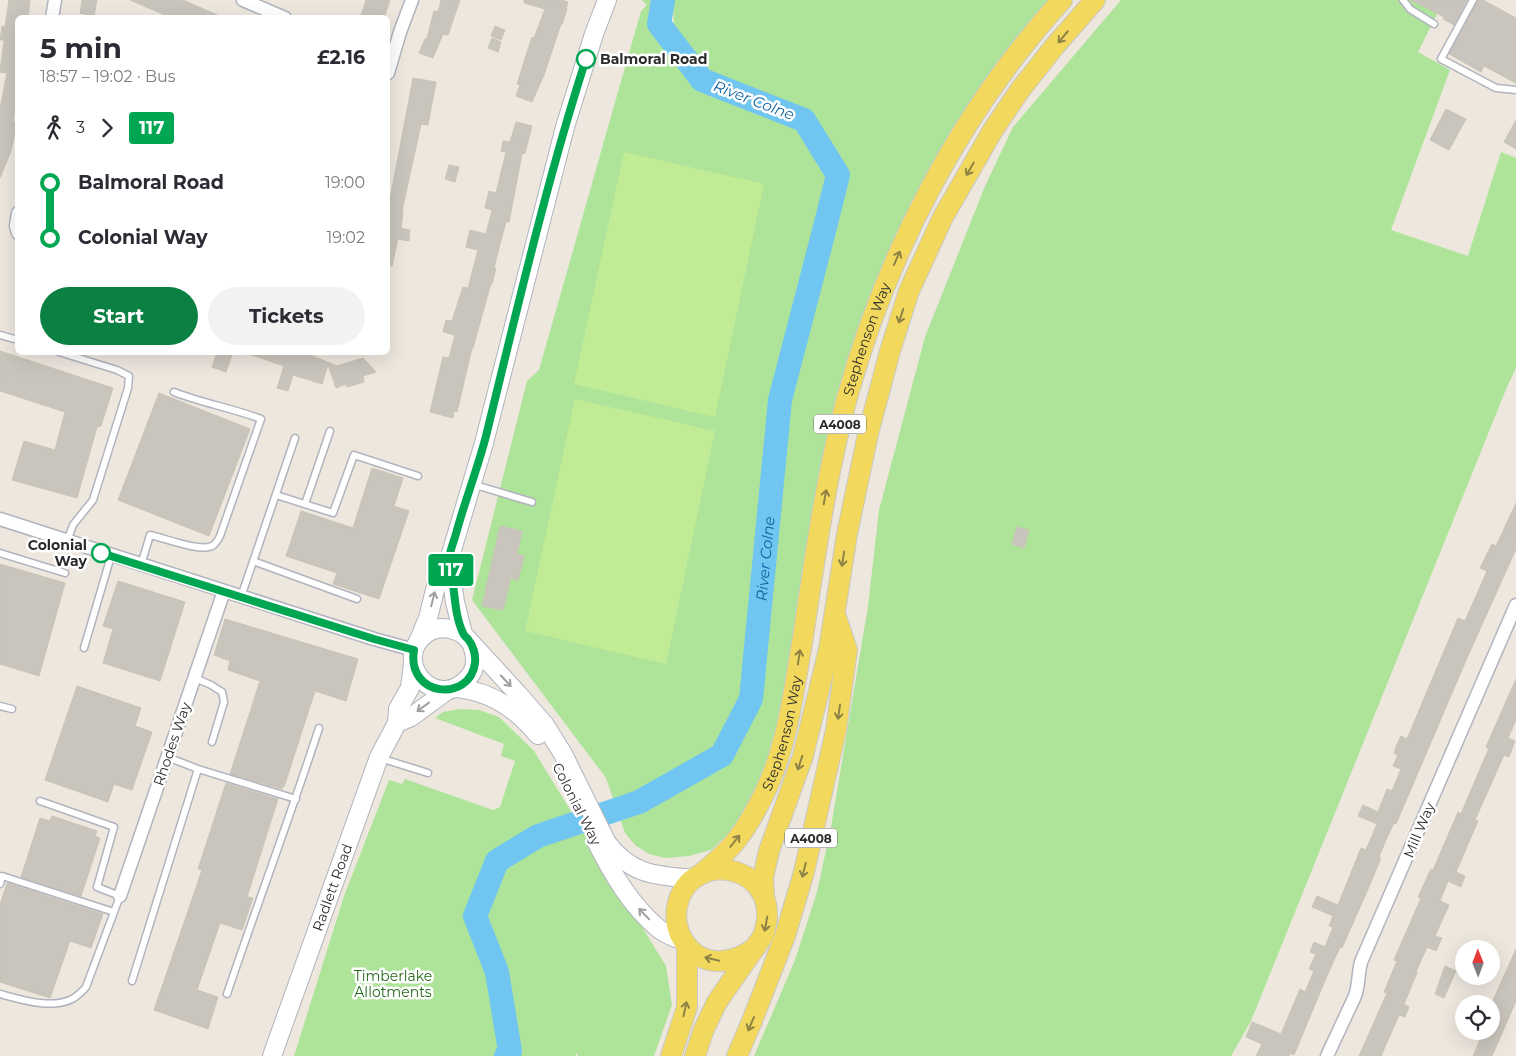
<!DOCTYPE html>
<meta charset="utf-8">
<style>
:root{--surface:#fff;--page:#f2f2f3;--text:#2b2b33;--muted:#7c7c81;--accent:#0b8043}
body{margin:0;font-family:Montserrat,sans-serif;background:var(--page);color:var(--text);height:100vh;display:flex;flex-direction:column;font-size:19px;white-space:nowrap}
*{box-sizing:border-box;margin:0}
p{font-size:16px;color:var(--muted)}
.icon{flex:none;width:28px;height:28px;fill:none;stroke:currentColor;stroke-width:2;stroke-linecap:round;stroke-linejoin:round}
.map{position:relative;flex:1;overflow:hidden}
.details{position:absolute;left:15px;top:15px;width:375px;height:340px;display:flex;flex-direction:column;background:var(--surface);border-radius:8px;box-shadow:0 5px 20px #0002}
.details>*{flex:none}
.badge{padding:0 10px;border-radius:4px;font-size:18px;line-height:32px}
.needle{width:32px;rotate:359deg}
.tools{position:absolute;left:1455px;top:940px;display:grid;gap:10px}
.tools a{display:grid;place-items:center;width:45px;height:45px;border-radius:50%;background:var(--surface);box-shadow:0 5px 20px #0002;font-size:25px}
.map>.badge{position:absolute;translate:-50% -50%;box-shadow:0 0 0 2px #fff}
.legs{display:flex;align-items:center;gap:8px;height:55px;padding:0 25px;font-size:16px}
.legs p{margin-inline-start:auto}
.summary{display:flex;align-items:center;justify-content:space-between;height:85px;padding:0 25px}
h1{font-size:28px;font-weight:700;line-height:38px}
.cta{display:flex;gap:10px;margin-top:auto;padding:10px 25px}
.cta a{flex:1;height:58px;border-radius:30px;background:var(--accent);color:#fff;font-size:20px;font-weight:700;line-height:58px;text-align:center}
.cta a+a{background:var(--page);color:var(--text)}
ul{padding:0 25px;list-style:none}
li{display:flex;align-items:center;gap:18px;height:55px;font-size:19px}
li i{display:grid;place-items:center;width:8px;height:100%;margin:0 6px;background:currentColor}
li i::after{content:'';width:12px;height:12px;margin:-6px;border:4px solid;border-radius:50%;background:var(--surface)}
li p{margin-inline-start:auto}
li:first-child i{background:linear-gradient(#0000 50%,currentColor 0)}
li:last-child i{background:linear-gradient(currentColor 50%,#0000 0)}
.map>svg:first-child{display:block}
.green{fill:#aee49a}
.pitch{fill:#c1eb95}
.lines{fill:none;stroke-linecap:round;stroke-linejoin:round}
.river{stroke:#70c6f0;stroke-width:24}
.building{fill:#c9c5bc;stroke:#c9c4b7}
.lane-casing{stroke:#b1b3bf;stroke-width:9}
.street-casing{stroke:#b1b3bf;stroke-width:15}
.secondary-casing{stroke:#b1b3bf;stroke-width:20}
.primary-casing{stroke:#c8c8c8;stroke-width:22}
.lane{stroke:#fff;stroke-width:6}
.street{stroke:#fff;stroke-width:12}
.secondary{stroke:#fff;stroke-width:18}
.primary{stroke:#f2d95e;stroke-width:20}
.oneway{stroke:#8e8244}
.oneway2{stroke:#a0a0a0}
.line-1-casing{stroke:#fff;stroke-width:11}
.line-1{stroke:#00a651;stroke-width:8}
.stop-1-dot{fill:#fff;stroke:#00a651;stroke-width:2.5}
.labels{text-anchor:middle;dominant-baseline:central;stroke-width:5;stroke-linejoin:round;paint-order:stroke}
.shield{fill:#fff;stroke:#6b6b6b;stroke-width:1}
.shield-label{font-size:12px;font-weight:bold;fill:#2b2b2b}
.stop-label{font-size:14px;font-weight:bold;fill:#2b2b2b;stroke:#fff;text-anchor:start}
.street-label{font-size:14px;fill:#2b2b2b;stroke:#fff}
.park-label{font-size:14px;fill:#256a1a;stroke:#fff}
.water-label{font-size:15px;font-style:italic;fill:#0c639f;stroke:#fff}
</style>
<div class="map">
<svg width="1516" height="1056" viewBox="0 0 1516 1056">
<rect width="100%" height="100%" fill="#ede7de"/>
<path class="green" d="M642,0H660L658,16L674,33L673,0H1055L908,215L875,284L846,373L788,697L756,795L735,827L711,850L689,856L665,858L649,854L635,845L625,833L606,778L472,600L527,381L539,370L641,11L647,5Z
M1121,0H1444L1418,52L1450,70L1391,230L1468,256L1501,152L1516,158V368L1507,387L1251,1021L1231,1056H754L795,960L817,892L831,827L868,606L879,510L925,337L985,186L1013,127Z
M460,709L479,710L499,717L534,751L666,966L672,1005L654,1056H578L577,1053L575,1056H294L344,896L389,780L402,784L405,779L493,810L500,807L515,761L501,756L504,744L435,718L443,712Z"/>
<path class="pitch" d="M624,152L764,184L715,417L574,384Z
M575,399L715,431L666,664L525,631Z"/>
<g class="lines">
<path class="river" id="s1" d="M506,1056L510,1051L497,972L475,916L497,861L538,836L639,802L722,755L751,699L780,400L825,227L838,175L804,120L702,80L659,24L663,0"/>
</g>
<path class="building" d="M9,0H30L28,18H18V96L13,122L17,123L11,151L0,178V104H1L7,73L0,72L4,40H0L2,26L5,27Z
M82,0H97L94,16L80,13Z
M130,0H183L224,18H172Z
M366,0H390L384,18H360Z
M441,0H460L448,35L443,34L433,58L419,53L425,39L427,38L434,11L438,12Z
M524,0H562L568,2L566,9H567L562,24H561L544,75L532,102L516,96L520,85L517,84L532,37L534,38L545,9L524,3Z
M1411,0H1467L1454,25L1443,19L1444,17Z
M1478,0H1483L1516,18V83L1484,66L1481,72L1449,54Z
M495,26L505,30L501,40L491,36Z
M492,38L501,42L498,52L488,48Z
M413,78L436,82L428,125L421,124L402,211H403L401,228L410,230L409,241L398,239L392,266L388,265V210Z
M1446,109L1466,119L1449,150L1430,140Z
M1516,120V149L1504,142Z
M516,122L532,126L525,153L522,154L509,222H506L500,244L494,268H496L492,284L491,283L473,348H472L457,412L454,411L453,418L430,412L443,357L449,358L455,335L443,332L446,320L452,321L463,287L468,288L478,250L466,247L470,230L486,234L492,210L485,208L489,191L496,193L506,152L501,151L503,141L510,142Z
M449,165L459,167L455,182L445,179Z
M0,351L113,388L101,426L97,427L77,498L12,480L24,441L55,450L65,412L0,391Z
M217,352H233L226,372L212,367Z
M249,352H303L337,366L363,358L376,372L363,376L364,382L347,387L346,384L336,388L328,365L322,384L293,375L288,391L277,388L284,366L249,354Z
M159,393L250,429L209,536L118,500Z
M372,468L403,478L394,506L409,511L379,599L333,584L337,573L286,556L301,511L353,528Z
M1516,503V549L1467,658L1396,824L1394,823L1386,840L1379,857L1381,858L1368,889L1342,948L1340,947L1326,978L1294,1055L1290,1053L1289,1056H1256L1262,1044L1246,1037L1252,1022L1281,1034L1300,989L1305,992L1314,971L1309,969L1316,954L1310,952L1314,942L1325,947L1333,927L1329,926L1333,916L1312,907L1317,896L1338,905L1361,848L1366,850L1377,824L1358,816L1363,805L1378,812L1387,789L1392,791L1401,769L1393,766L1398,755L1394,753L1397,744L1401,736L1407,739L1458,618L1465,621L1487,571L1480,568L1492,544L1496,546Z
M500,526L522,531L517,554L524,556L518,580L511,578L503,610L482,606Z
M1017,527L1029,530L1024,548L1012,544Z
M0,564L65,583L39,676L0,664Z
M118,581L185,602L160,681L103,663L113,629L103,626Z
M225,619L358,659L346,701L315,691L284,787L283,786L282,789L230,774L260,681L228,670L230,661L214,655Z
M1516,679V720L1508,738L1515,741L1509,757L1504,755L1475,820L1478,821L1456,872L1465,876L1461,887L1448,881L1440,901L1449,905L1435,936L1442,938L1436,951L1427,947L1416,972L1417,973L1404,1004L1409,1007L1405,1017L1399,1015L1381,1056H1359L1387,993L1384,992L1397,961L1394,960L1421,898L1418,897L1431,869L1433,870L1458,812L1461,814L1469,795L1489,748L1486,747Z
M77,686L141,708L135,726L152,732L132,790L114,784L108,802L45,780Z
M226,783L278,799L247,897L253,898L242,930L220,923L197,990L218,997L208,1029L154,1010L202,870L198,869Z
M52,816L97,831L95,836L100,838L81,896L21,877L40,818L50,821Z
M7,883L103,914L91,948L70,941L50,998L0,982V905Z
M1516,949V1001L1492,1056L1491,1054L1490,1056H1473L1484,1031H1491V1005Z
M1445,966L1456,971L1444,998L1435,994Z"/>
<g class="lines">
<g class="lane-casing">
<path id="lane" d="M1403,0L1410,9L1434,24
M1473,0L1441,59L1496,88L1516,90
M0,335L18,340
M59,352L117,370L129,376L128,388L93,500L73,525L67,541
M472,484L532,502
M276,495L333,513L354,455L418,476
M305,504L330,431
M0,553L65,573
M253,561L357,599
M141,565L150,535C164,538 200,552 212,546C216,544 218,540 220,536L261,419C232,408 202,403 174,392
M241,597L295,438
M84,648L111,556
M195,678L211,685L222,692L224,702L212,742
M0,706L12,709
M380,758L428,773
M198,769L296,799
M0,884L2,876L114,912
M132,981L198,769L167,757
M0,994C22,1000 53,1010 74,998C78,995 83,991 86,987L120,896L97,887L114,827L40,801
M227,994C257,905 290,817 319,728"/>
</g>
<g class="street-casing">
<path id="street" d="M243,0L285,18
M52,18L55,0
M388,73L400,32L412,0
M18,213L16,226L18,233
M0,519L374,639L414,650
M120,896L224,591
M1327,1056L1355,996C1359,985 1358,973 1361,962L1516,605"/>
</g>
<g class="secondary-casing">
<g id="secondary">
<path d="M449,560L455,602L463,634"/>
<path d="M419,640L428,618L439,574L449,560L484,443L565,127L594,34L607,0"/>
<path d="M472,645C476,656 477,669 468,678C436,714 389,660 427,633C439,625 452,628 463,634L518,694L545,725L563,754L607,843C633,876 655,875 694,879"/>
<path d="M456,688C489,691 517,709 538,735"/>
<path d="M397,723L411,717L448,690"/>
<path d="M596,841C612,873 631,906 659,929C666,935 676,938 684,941"/>
<path id="s2" d="M272,1056L379,757L397,723L398,709L410,688L413,663"/>
</g>
</g>
<g class="primary-casing">
<g id="primary">
<path id="s3" d="M700,875C712,865 725,854 735,842C747,827 757,809 765,792C788,744 794,689 803,637C815,557 826,476 847,398C887,253 960,112 1062,0"/>
<path d="M764,895L763,878L769,851L803,756L829,649L847,534L868,434L890,351L909,291L943,217L993,130L1020,90L1054,47L1095,0"/>
<path d="M671,1056L687,1007V946"/>
<path d="M695,1056L704,1029L717,1002L763,936C788,865 689,844 677,907C675,918 677,931 683,940C701,969 733,965 756,947"/>
<path d="M737,1056L752,1021L785,936L804,872L836,730L847,650L836,617"/>
</g>
</g>
<use href="#lane" class="lane"/>
<use href="#street" class="street"/>
<use href="#secondary" class="secondary"/>
<use href="#primary" class="primary"/>
</g>
<defs><path id="oneway-shaft" d="M-6 0H5M1.5-3L5.5 0L1.5 3" fill="none" stroke-width="1.6" stroke-linecap="round" stroke-linejoin="round" transform="scale(1.25)"/></defs>
<g class="oneway">
<use href="#oneway-shaft" transform="translate(1063 37) rotate(130)"/>
<use href="#oneway-shaft" transform="translate(970 169) rotate(120)"/>
<use href="#oneway-shaft" transform="translate(897 258) rotate(-66)"/>
<use href="#oneway-shaft" transform="translate(901 316) rotate(108)"/>
<use href="#oneway-shaft" transform="translate(825 497) rotate(-80)"/>
<use href="#oneway-shaft" transform="translate(843 559) rotate(99)"/>
<use href="#oneway-shaft" transform="translate(799 657) rotate(-81)"/>
<use href="#oneway-shaft" transform="translate(839 712) rotate(98)"/>
<use href="#oneway-shaft" transform="translate(800 763) rotate(108)"/>
<use href="#oneway-shaft" transform="translate(735 841) rotate(-51)"/>
<use href="#oneway-shaft" transform="translate(804 870) rotate(104)"/>
<use href="#oneway-shaft" transform="translate(766 924) rotate(100)"/>
<use href="#oneway-shaft" transform="translate(712 959) rotate(-167)"/>
<use href="#oneway-shaft" transform="translate(685 1009) rotate(-78)"/>
<use href="#oneway-shaft" transform="translate(751 1024) rotate(113)"/>
</g>
<g class="oneway2">
<use href="#oneway-shaft" transform="translate(433 599) rotate(-76)"/>
<use href="#oneway-shaft" transform="translate(506 681) rotate(47)"/>
<use href="#oneway-shaft" transform="translate(423 707) rotate(144)"/>
<use href="#oneway-shaft" transform="translate(644 914) rotate(-134)"/>
</g>
<g class="lines">
<g class="line-1-casing">
<path id="line-1" d="M101,553L374,639L414,650C406,697 470,703 475,663C476,655 473,645 468,639C465,636 464,636 463,633C455,616 455,596 452,577C451,572 449,565 449,559C450,549 455,539 457,530C466,498 478,467 486,436C517,310 546,183 586,59"/>
</g>
<use href="#line-1" class="line-1"/>
</g>
<g class="stop-1-dot">
<circle cx="586" cy="59" r="9"/>
<circle cx="101" cy="553" r="9"/>
</g>
<g class="labels">
<g class="shield">
<rect x="814" y="414.5" width="52" height="19" rx="4"/>
<rect x="785" y="828.5" width="52" height="19" rx="4"/>
</g>
<g class="shield-label">
<text x="840" y="424">A4008</text>
<text x="811" y="838">A4008</text>
</g>
<g class="stop-label">
<text x="600" y="59">Balmoral Road</text>
<text x="87" y="545" text-anchor="end">Colonial<tspan x="87" dy="16">Way</tspan></text>
</g>
<g class="street-label">
<text stroke="none"><textPath href="#s3" startOffset="572">Stephenson Way</textPath></text>
<text stroke="none"><textPath href="#s3" startOffset="168">Stephenson Way</textPath></text>
<text transform="translate(172 744) rotate(-71)">Rhodes Way</text>
<text transform="translate(577 804) rotate(63)">Colonial Way</text>
<text transform="translate(1419 830) rotate(-67)">Mill Way</text>
<text stroke="none"><textPath href="#s2" startOffset="179">Radlett Road</textPath></text>
</g>
<g class="park-label">
<text x="393" y="976">Timberlake<tspan x="393" dy="16">Allotments</tspan></text>
</g>
<g class="water-label">
<text transform="translate(754 100) rotate(21)">River Colne</text>
<text stroke="none"><textPath href="#s1" startOffset="660">River Colne</textPath></text>
</g>
</g>
</svg>
<div class="tools">
<a><svg class="needle" viewBox="-14 -14 28 28"><path d="M0-13l5 13h-10z" fill="#e53935"/><path d="M0 13l5-13h-10z" fill="#7c7c81"/></svg></a>
<a><svg class="icon" aria-label="locate" viewBox="0 0 24 24"><circle cx="12" cy="12" r="6"/><path d="M12 2v4M12 18v4M2 12h4M18 12h4"/></svg></a>
</div>
<b class="badge" style="left:451px;top:570px;background:#00a651;color:#fff">117</b>
<section class="details">
<div class="summary"><div><h1>5 min</h1><p>18:57 – 19:02 · Bus</p></div><b>£2.16</b></div>
<div class="legs"><svg class="icon" aria-label="walk" viewBox="0 0 24 24"><circle cx="13" cy="4" r="2"/><path d="M13 8l-2 6 4 7M11 14l-3 7M7 12l3-4h3l4 4"/></svg>3<svg class="icon" aria-label="forward" viewBox="0 0 24 24"><path d="M9 5l7 7-7 7"/></svg><b class="badge" style="background:#00a651;color:#fff">117</b></div>
<ul>
<li><i style="color:#00a651"></i><b>Balmoral Road</b><p>19:00</p></li>
<li><i style="color:#00a651"></i><b>Colonial Way</b><p>19:02</p></li>
</ul>
<div class="cta"><a>Start</a><a>Tickets</a></div>
</section>
</div>
